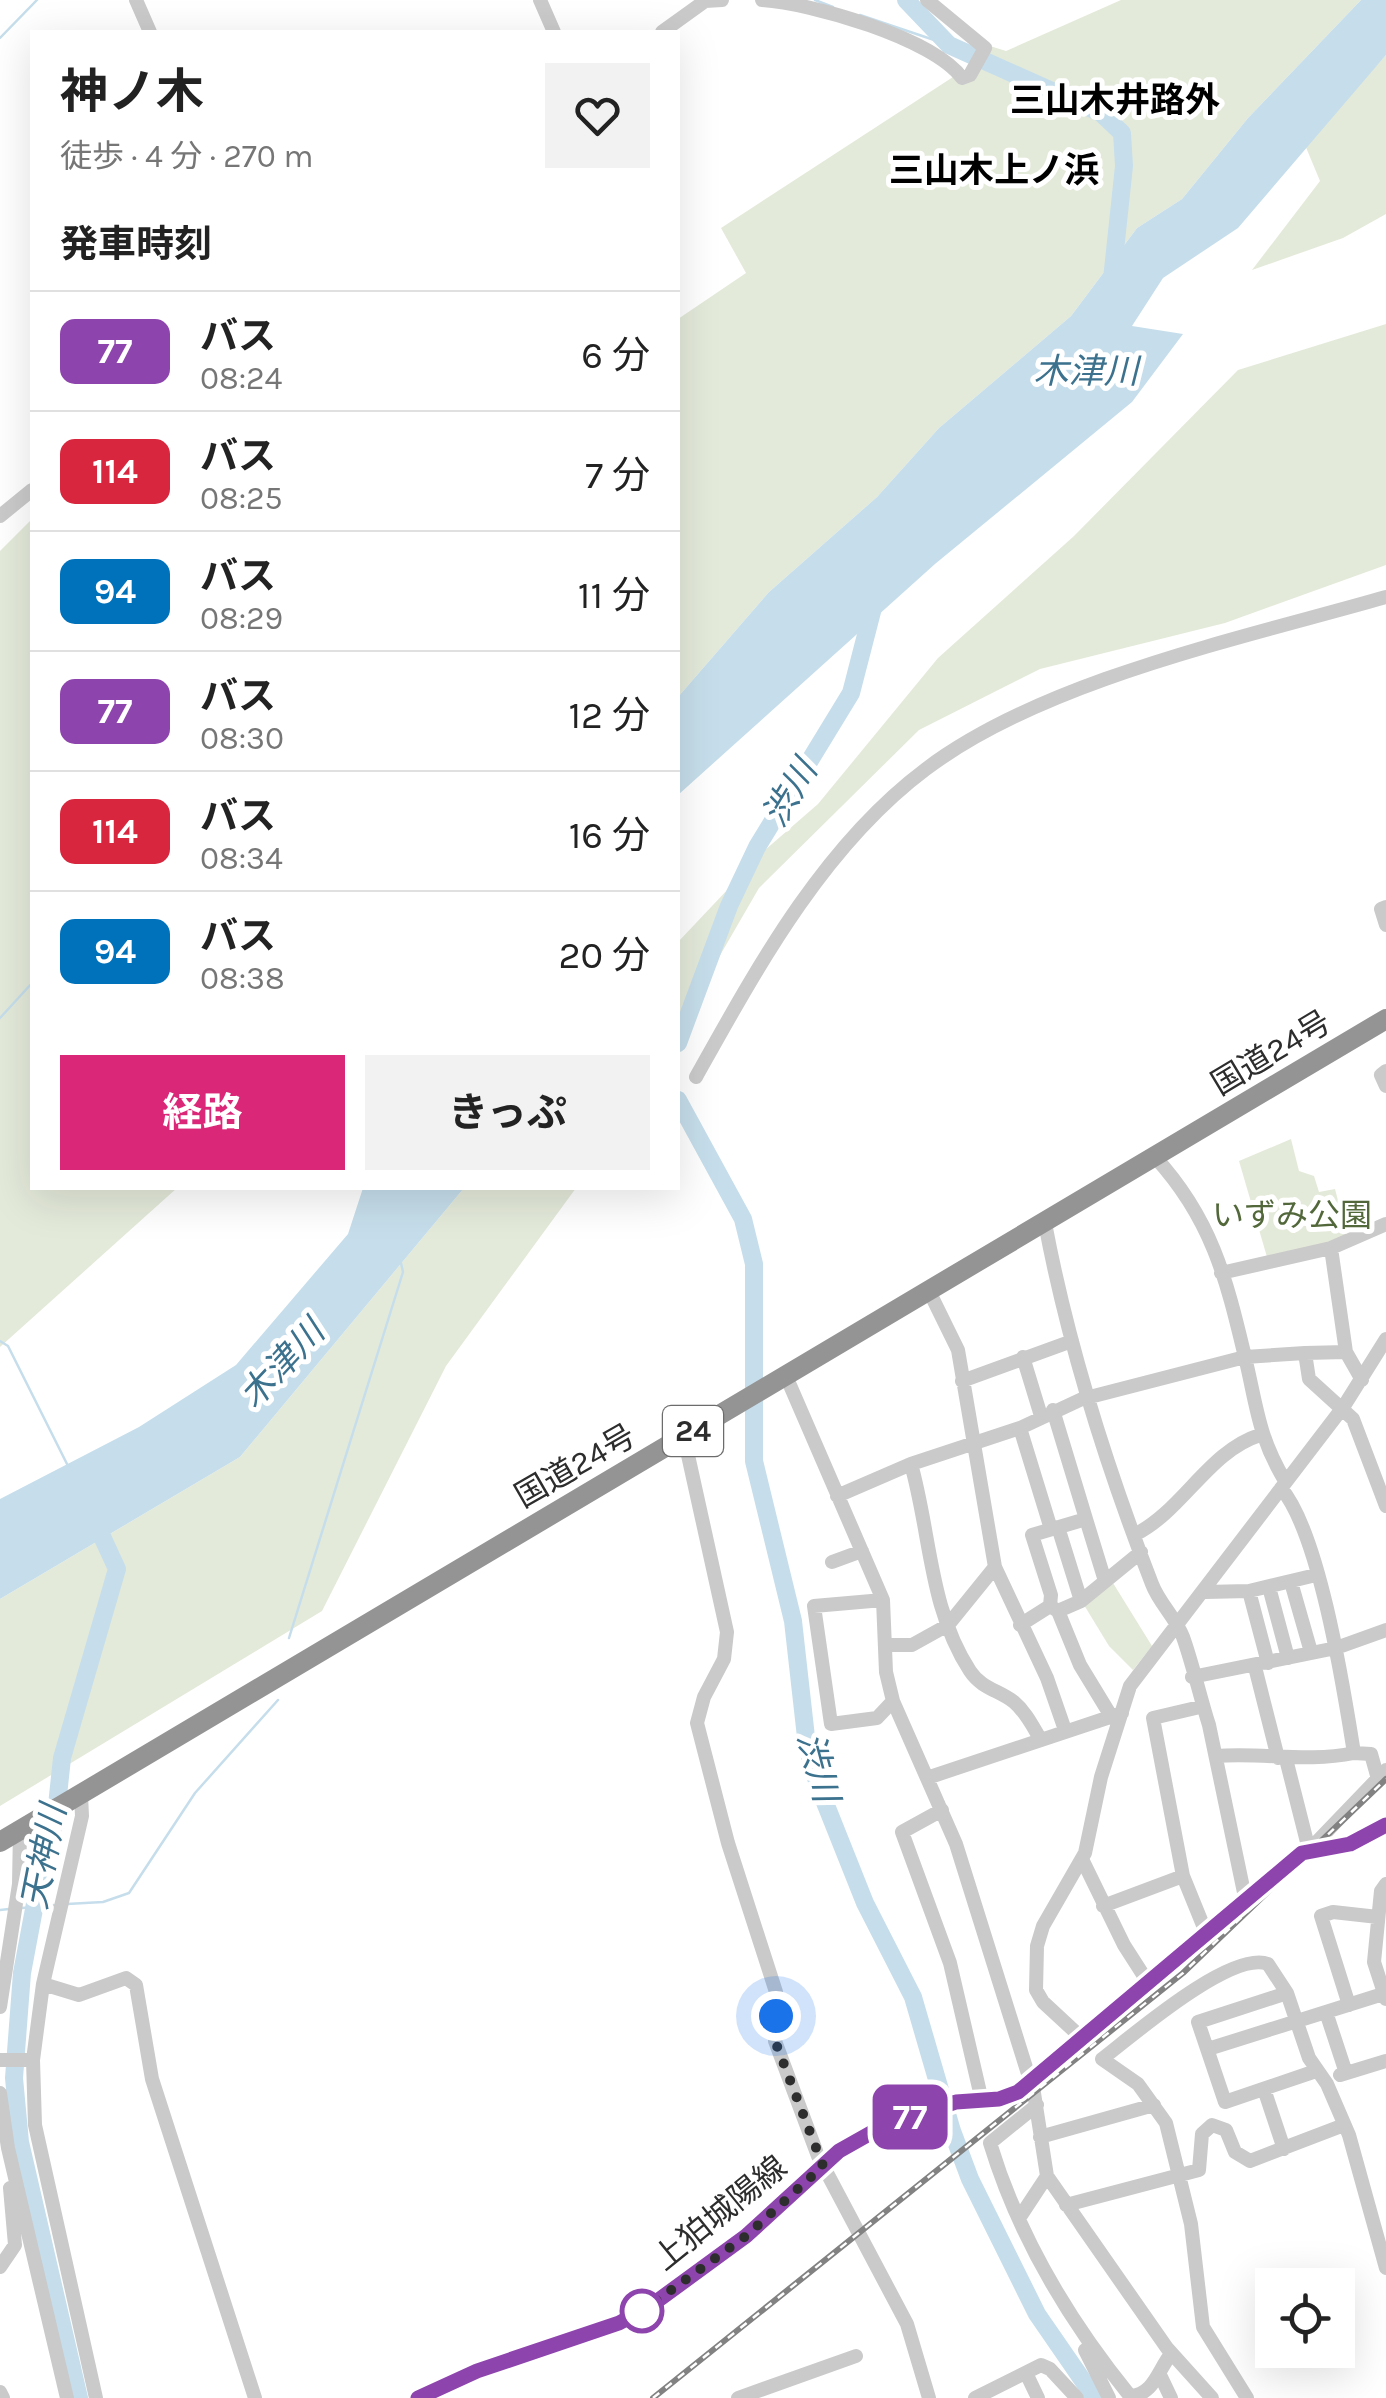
<!DOCTYPE html>
<html lang="ja">
<meta charset="utf-8">
<style>
:root{--surface:#fff;--page:#f2f2f2;--text:#222;--muted:#767676;--line:#e0e0e0;--accent:#db2777}
body{margin:0;font-family:Karla,"Noto Sans JP",sans-serif;background:var(--page);color:var(--text);height:100vh;display:flex;flex-direction:column;font-size:38px;white-space:nowrap}
*{box-sizing:border-box;margin:0}
p{font-size:32px;color:var(--muted)}
.icon{flex:none;width:55px;height:55px;fill:none;stroke:currentColor;stroke-width:2;stroke-linecap:round;stroke-linejoin:round}
.map{position:relative;flex:1;overflow:hidden}
.side{position:absolute;left:30px;top:30px;width:650px;height:1160px;display:flex;flex-direction:column;background:var(--surface);border-radius:0px;box-shadow:0 10px 40px #0002}
.side>*{flex:none}
.badge{padding:0 20px;border-radius:15px;font-size:35px;line-height:65px}
.buttons{position:absolute;left:1255px;top:2268px;display:grid;gap:20px}
.buttons a{display:grid;place-items:center;width:100px;height:100px;border-radius:0px;background:var(--surface);box-shadow:0 10px 40px #0002;font-size:50px}
.you{position:absolute;width:50px;height:50px;margin:-25px;border:8px solid #fff;border-radius:50%;background:#1a73e8;box-shadow:0 0 0 15px #1a73e833}
.map>.badge{position:absolute;translate:-50% -50%;box-shadow:0 0 0 5px #fff}
h2{padding:0 30px;font-size:38px;line-height:90px}
.round{display:grid;place-items:center;flex:none;width:105px;height:105px;border-radius:0px;background:var(--page)}
.summary{display:flex;align-items:center;justify-content:space-between;height:170px;padding:0 30px}
h1{font-size:48px;font-weight:700;line-height:75px}
.action{display:flex;gap:20px;margin-top:auto;padding:20px 30px}
.action a{flex:1;height:115px;border-radius:0px;background:var(--accent);color:#fff;font-size:40px;font-weight:700;line-height:115px;text-align:center}
.action a+a{background:var(--page);color:var(--text)}
ul{padding:0;list-style:none}
li{display:flex;align-items:center;gap:30px;height:120px;padding:0 30px;border-top:2px solid var(--line)}
li div{flex:1}
li b{display:block;font-size:38px}
li em{font-style:normal}
li .badge{min-width:110px;font-weight:700;text-align:center}
.map>svg:first-child{display:block}
.green{fill:#e4eada}
.water{fill:#c6deeb}
.lines{fill:none;stroke-linecap:round;stroke-linejoin:round}
.stream{stroke:#c6deeb;stroke-width:2.5}
.river{stroke:#c6deeb;stroke-width:18}
.minor{stroke:#cacaca;stroke-width:14}
.major{stroke:#a5a5a5;stroke-width:18}
.highway{stroke:#949494;stroke-width:20}
.rail-casing{stroke:#828282;stroke-width:6}
.rail{stroke:#fff;stroke-width:2.5;stroke-dasharray:8;stroke-linecap:butt}
.line-casing{stroke:#fff;stroke-width:22}
.line{stroke:#8e44ad;stroke-width:15}
.walk{stroke:#2d2d2d;stroke-width:10;stroke-dasharray:0 18}
.stop-dot{fill:#fff;stroke:#8e44ad;stroke-width:5}
.labels{text-anchor:middle;dominant-baseline:central;stroke-width:10;stroke-linejoin:round;paint-order:stroke}
.shield{fill:#fff;stroke:#6c6c6c;stroke-width:2.5}
.shield-label{font-size:30px;font-weight:bold;fill:#2d2d2d}
.street-label{font-size:32px;fill:#2d2d2d;stroke:#fff}
.park-label{font-size:32px;fill:#52683b;stroke:#fff}
.neighbourhood-label{font-size:35px;font-weight:bold;fill:#000;stroke:#fff}
.water-label{font-size:35px;font-style:italic;fill:#3c728e;stroke:#fff}
</style>
<div class="map">
<svg width="1386" height="2398" viewBox="0 0 1386 2398">
<rect width="100%" height="100%" fill="#fff"/>
<path class="green" d="M1121,0H1361L1248,118L1182,199L1137,228L1071,316L939,428L877,497L769,592L678,697V319L746,273L721,228L953,77L959,82L990,46L1006,51Z
M1386,55V214L1343,238L1252,270L1320,181L1305,145Z
M1386,324V565L1225,623L1040,669L919,730L759,888L678,1028V942L765,850L818,804L938,658L1074,536L1238,370Z
M32,519V1188H177L0,1347V551Z
M1291,1139L1299,1171L1314,1176L1319,1192L1335,1189L1348,1239L1267,1257L1239,1161Z
M464,1188H576L446,1366L322,1611L0,1806V1599L240,1457Z
M1113,1583L1152,1646L1133,1670L1109,1646L1084,1605Z"/>
<path class="water" d="M1361,0H1386V55L1238,228L1163,278L1132,326L1183,334L1132,402L935,564L678,795V697L769,592L877,497L939,428L1071,316L1137,228L1182,199L1248,118Z
M363,1188H464L240,1457L0,1599V1499L139,1427L236,1365L348,1234Z"/>
<g class="lines">
<path class="stream" d="M815,0L833,7
M860,15L949,45
M0,38L37,0
M0,1018L32,983
M0,1341L8,1346L68,1466
M289,1638L403,1272L401,1263
M67,1904L103,1902L129,1893L195,1793L278,1700
M22,1908L54,1905
M0,1910L9,1909
M11,2082L14,2078"/>
<path class="river" d="M906,0L949,45L1101,113L1122,133L1124,166L1112,279
M678,1043L729,906L757,847L851,693L874,604
M678,1100L743,1219L754,1264V1461L793,1621L807,1746L818,1785L865,1903L913,1997L952,2131L970,2179L1037,2314L1095,2398
M79,2398L20,2142L14,2078L22,1973L47,1840L55,1824L62,1758L117,1569L93,1517"/>
<path class="minor" d="M136,0L150,32
M540,0L554,32
M762,0C811,3 933,38 962,78L970,75L985,48L927,0
M662,32L705,1L722,0
M0,516L32,490
M1386,907L1381,909L1386,925
M1386,1071L1381,1075L1386,1086
M696,1077C757,968 823,846 926,769C1044,680 1243,638 1386,597
M1155,1157C1211,1218 1226,1277 1245,1357C1257,1407 1258,1436 1285,1481
M1045,1223C1068,1345 1107,1468 1152,1584C1159,1603 1176,1618 1183,1637C1193,1665 1200,1697 1209,1725L1246,1902
M1331,1248L1346,1352L1362,1380
M1221,1273L1331,1248L1386,1224
M929,1291L958,1350L995,1567L1047,1678L1065,1730
M1346,1352L1305,1353L1309,1379L1353,1419L1386,1506
M1023,1357L1041,1416
M786,1376L883,1600L886,1672L893,1701L956,1844L1034,2093L1047,2176L1167,2348L1212,2398
M962,1381L1072,1341
M1053,1410L1086,1519
M1020,1428L1051,1529
M684,1437L727,1632L724,1659L704,1697L697,1723L728,1843L776,1992L775,2041L818,2156L907,2324L929,2398
M911,1464C931,1535 929,1608 970,1671C982,1689 999,1690 1014,1702C1026,1712 1033,1727 1041,1740
M837,1496L911,1464L1020,1428L1082,1399L1245,1357L1305,1353
M1058,1527L1081,1601
M1136,1534C1183,1510 1209,1451 1260,1435
M832,1562L862,1551
M1291,1582L1311,1652
M1269,1587L1288,1658
M1249,1591L1268,1663
M1205,1592L1249,1591L1316,1575
M883,1600L814,1606L831,1724L877,1718L893,1701
M1050,1606L1051,1595L1032,1535L1086,1519L1105,1581
M1058,1611L1080,1665L1111,1716
M1020,1625L1050,1606L1058,1611L1081,1601L1141,1552
M885,1645H912L948,1625L995,1567
M1255,1667L1278,1758
M1192,1677L1336,1648L1386,1630
M1200,1707L1153,1718L1183,1876L1207,1935
M1354,1753L1371,1754L1378,1779
M1216,1756C1263,1752 1306,1763 1354,1753C1344,1691 1320,1534 1281,1488
M1286,1759L1309,1850
M927,1778L1122,1713
M81,1795L82,1816L43,1984L33,2060L35,2125L96,2398
M942,1810L902,1832L950,1963L982,2101
M1309,1850L1386,1770
M1082,1859L1124,1945L1149,1984
M1386,1884L1381,1891L1374,1962L1386,1999
M1103,1906L1183,1876
M43,1984L79,1995L126,1978L136,1985L152,2079L255,2398
M1287,1993L1198,2022L1225,2102L1316,2071
M1349,2005L1321,1916L1333,1912L1378,1917
M0,2007L19,1884L20,1831
M1326,2012L1346,2073
M1084,2040L1043,2002L1036,1990L1037,1946L1043,1926L1085,1853L1101,1777L1130,1686L1344,1406L1386,1339
M1208,2049L1383,1994
M0,2060H33
M1340,2075L1386,2061
M1264,2089L1284,2149
M0,2093L8,2148L67,2398
M1037,2105L990,2143C1018,2235 1070,2322 1130,2396C1154,2395 1158,2370 1171,2354
M1040,2137L1154,2105
M1066,2205L1199,2170L1202,2134L1212,2125L1226,2130L1235,2152L1250,2161L1344,2125
M1020,2217L1047,2176
M0,2267L15,2245L10,2188
M1085,2350L1109,2398
M1026,2373L1038,2398
M1161,2377L1171,2398
M0,2392L3,2398
M738,2398L856,2356
M975,2398L1041,2365L1050,2369L1077,2398
M1247,2398L1203,2327L1191,2224L1166,2123L1138,2084L1102,2059C1132,2036 1231,1950 1268,1964L1287,1993L1309,2058L1327,2084L1349,2135L1386,2268"/>
<path class="major" d="M418,2398L477,2371L619,2323L649,2307L746,2236L839,2151L878,2129L956,2102L999,2099L1018,2092L1302,1853L1350,1844L1386,1825"/>
<path class="highway" d="M0,1842L1386,1019"/>
<g class="rail-casing">
<path id="rail" d="M653,2398L1183,1973L1386,1779"/>
</g>
<use href="#rail" class="rail"/>
</g>
<g class="lines">
<g class="line-casing">
<path id="line" d="M418,2398L477,2371L619,2323L649,2307L746,2236L839,2151L878,2129L956,2102L999,2099L1018,2092L1302,1853L1350,1844L1386,1825"/>
</g>
<use href="#line" class="line"/>
<path class="walk" d="M642,2311L746,2236L823,2166L775,2041L776,2016"/>
</g>
<circle class="stop-dot" cx="642" cy="2311" r="20"/>
<g class="labels">
<rect class="shield" x="663" y="1406" width="60" height="50" rx="8"/>
<g class="shield-label">
<text x="693" y="1431">24</text>
</g>
<g class="street-label">
<text transform="translate(1271 1053) rotate(-31)">国道24号</text>
<text transform="translate(575 1466) rotate(-30)">国道24号</text>
<text transform="translate(720 2213) rotate(-39)">上狛城陽線</text>
</g>
<g class="park-label">
<text x="1292" y="1215">いずみ公園</text>
</g>
<g class="neighbourhood-label">
<text x="1115" y="100">三山木井路外</text>
<text x="994" y="170">三山木上ノ浜</text>
</g>
<g class="water-label">
<text x="1086" y="371">木津川</text>
<text transform="translate(790 793) rotate(-59)">渋川</text>
<text transform="translate(282 1364) rotate(-47)">木津川</text>
<text transform="translate(818 1767) rotate(75)">渋川</text>
<text transform="translate(44 1857) rotate(-79)">天神川</text>
</g>
</g>
</svg>
<div class="buttons">
<a><svg class="icon" aria-label="locate" viewBox="0 0 24 24"><circle cx="12" cy="12" r="6"/><path d="M12 2v4M12 18v4M2 12h4M18 12h4"/></svg></a>
</div>
<div class="you" style="left:776px;top:2016px"></div>
<b class="badge" style="left:910px;top:2117px;background:#8e44ad;color:#fff">77</b>
<section class="side">
<div class="summary"><div><h1>神ノ木</h1><p>徒歩 · 4 分 · 270 m</p></div><a class="round"><svg class="icon" aria-label="heart" viewBox="0 0 24 24"><path d="M12 20l-8-8c-3-5 5-10 8-4 3-6 11-1 8 4z"/></svg></a></div>
<h2>発車時刻</h2>
<ul>
<li><span class="badge" style="background:#8e44ad;color:#fff">77</span><div><b>バス</b><p>08:24</p></div><em>6 分</em></li>
<li><span class="badge" style="background:#d7263d;color:#fff">114</span><div><b>バス</b><p>08:25</p></div><em>7 分</em></li>
<li><span class="badge" style="background:#0072bc;color:#fff">94</span><div><b>バス</b><p>08:29</p></div><em>11 分</em></li>
<li><span class="badge" style="background:#8e44ad;color:#fff">77</span><div><b>バス</b><p>08:30</p></div><em>12 分</em></li>
<li><span class="badge" style="background:#d7263d;color:#fff">114</span><div><b>バス</b><p>08:34</p></div><em>16 分</em></li>
<li><span class="badge" style="background:#0072bc;color:#fff">94</span><div><b>バス</b><p>08:38</p></div><em>20 分</em></li>
</ul>
<div class="action"><a>経路</a><a>きっぷ</a></div>
</section>
</div>
